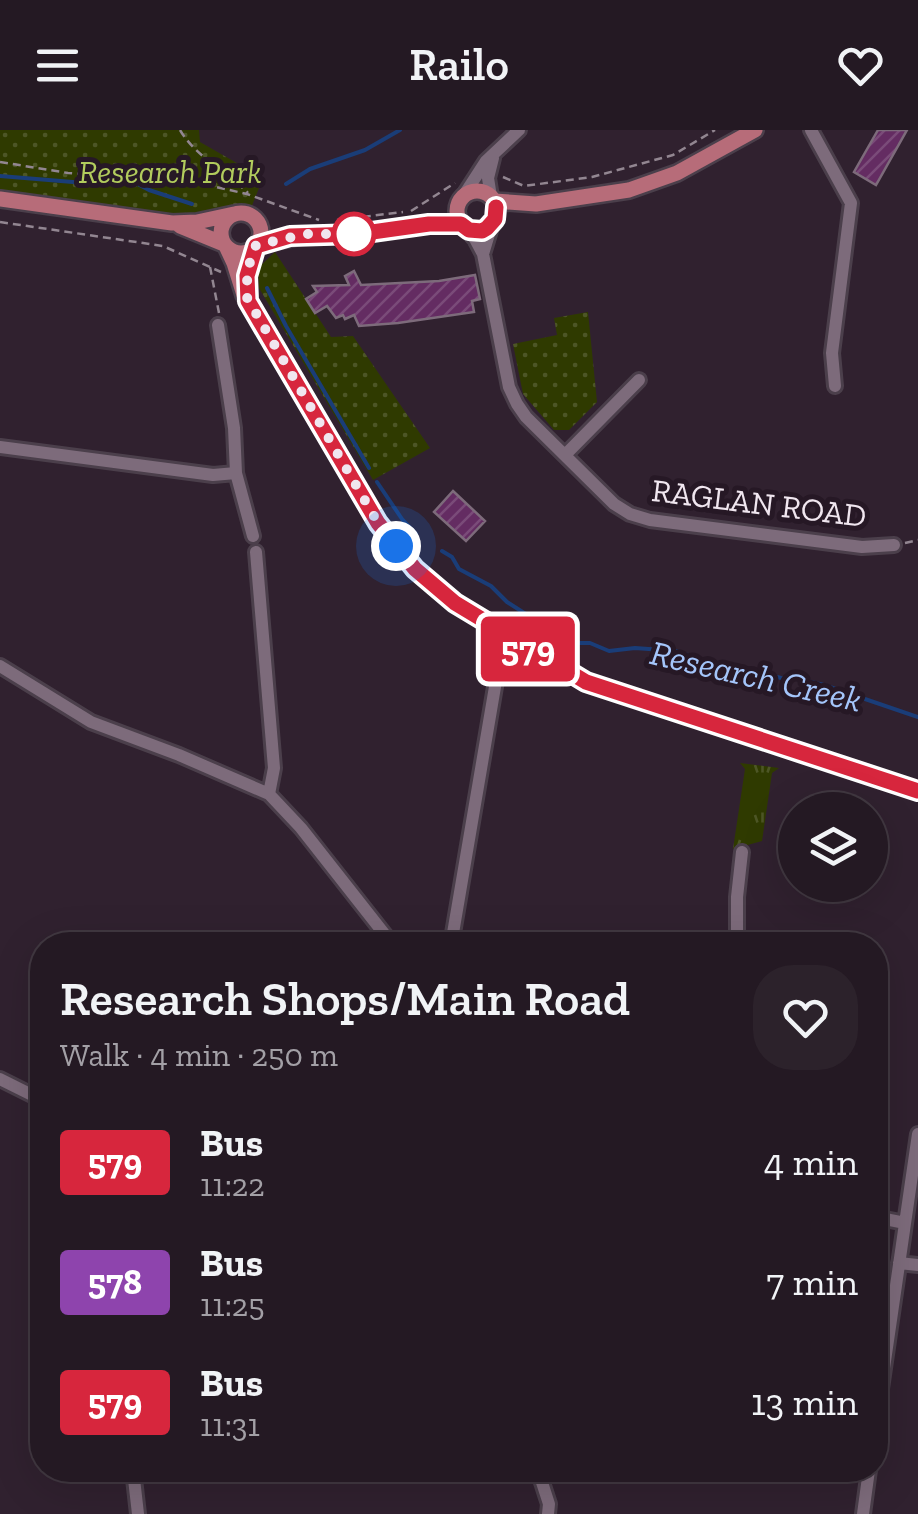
<!DOCTYPE html>
<meta charset="utf-8">
<style>
:root{--surface:#241923;--page:#2c222b;--text:#f1f3f6;--muted:#a3a0a6;--line:#413841}
body{margin:0;font-family:"Zilla Slab",serif;background:var(--page);color:var(--text);height:100vh;display:flex;flex-direction:column;font-size:38px;white-space:nowrap}
*{box-sizing:border-box;margin:0}
p{font-size:32px;color:var(--muted)}
.icon{flex:none;width:55px;height:55px;fill:none;stroke:currentColor;stroke-width:2;stroke-linecap:round;stroke-linejoin:round}
.map{position:relative;flex:1;overflow:hidden}
.details{position:absolute;left:30px;top:802px;width:858px;height:550px;display:flex;flex-direction:column;background:var(--surface);border-radius:40px;box-shadow:0 10px 40px #0002,0 0 0 2px var(--line)}
.details>*{flex:none}
.badge{padding:0 20px;border-radius:8px;font-size:35px;line-height:65px}
.fabs{position:absolute;left:778px;top:662px;display:grid;gap:20px}
.fabs a{display:grid;place-items:center;width:110px;height:110px;border-radius:50%;background:var(--surface);box-shadow:0 10px 40px #0002,0 0 0 2px var(--line);font-size:50px}
.you{position:absolute;width:50px;height:50px;margin:-25px;border:8px solid #fff;border-radius:50%;background:#1a73e8;box-shadow:0 0 0 15px #1a73e833}
.map>.badge{position:absolute;translate:-50% -50%;box-shadow:0 0 0 5px #fff}
.round{display:grid;place-items:center;flex:none;width:105px;height:105px;border-radius:40px;background:var(--page)}
.overview{display:flex;align-items:center;justify-content:space-between;height:170px;padding:0 30px}
h1{font-size:48px;font-weight:600;line-height:75px}
ul{padding:0;list-style:none}
li{display:flex;align-items:center;gap:30px;height:120px;padding:0 30px}
li div{flex:1}
li b{display:block;font-size:38px}
li em{font-style:normal}
li .badge{min-width:110px;font-weight:700;text-align:center}
header{display:flex;justify-content:space-between;align-items:center;height:130px;padding:0 30px;background:var(--surface);font-size:45px;font-weight:600}
.map>svg:first-child{display:block}
.grass{fill:url(#grass-tufts)}
.park{fill:url(#park-dots)}
.lines{fill:none;stroke-linecap:round;stroke-linejoin:round}
.stream{stroke:#1a3d78;stroke-width:4}
.building{fill:url(#building-hatch);stroke:#7d6b7b;stroke-width:2.5}
.minor-casing{stroke:#4b3f4b;stroke-width:18}
.major-casing{stroke:#4b3f4b;stroke-width:20}
.path{stroke:#928691;stroke-width:2.5;stroke-dasharray:8 5;stroke-linecap:butt}
.minor{stroke:#7d6b7b;stroke-width:12}
.major{stroke:#b76c79;stroke-width:15}
.line-casing{stroke:#fff;stroke-width:22}
.line{stroke:#d7263d;stroke-width:15}
.walk{stroke:#f0e6ef;stroke-width:10;stroke-dasharray:0 18}
.stop-dot{fill:#fff;stroke:#d7263d;stroke-width:5}
.labels{text-anchor:middle;dominant-baseline:central;stroke-width:10;stroke-linejoin:round;paint-order:stroke}
.park-label{font-size:32px;font-style:italic;fill:#b2cc5d;stroke:#261825}
.street-label{font-size:32px;fill:#f0e6ef;stroke:#261825}
.water-label{font-size:35px;font-style:italic;fill:#a4c5fa;stroke:#261825}
</style>
<header><svg class="icon" aria-label="menu" viewBox="0 0 24 24"><path d="M4 6h16M4 12h16M4 18h16"/></svg>Railo<svg class="icon" aria-label="heart" viewBox="0 0 24 24"><path d="M12 20l-8-8c-3-5 5-10 8-4 3-6 11-1 8 4z"/></svg></header>
<div class="map">
<svg width="918" height="1384" viewBox="0 0 918 1384">
<defs>
<pattern id="grass-tufts" width="24" height="20" patternUnits="userSpaceOnUse" patternTransform="scale(2.5)"><rect width="24" height="20" fill="#2f3a00"/><path d="M3 7l-1-3M5 7V3M7 7l1-3M15 17l-1-3M17 17v-4M19 17l1-3" fill="none" stroke="#4d5626"/></pattern>
<pattern id="park-dots" width="8" height="8" patternUnits="userSpaceOnUse" patternTransform="scale(2.5)"><rect width="8" height="8" fill="#2f3a00"/><path d="M2 2h.1M6 6h.1" fill="none" stroke="#4d5626" stroke-width="1.8" stroke-linecap="round"/></pattern>
<pattern id="building-hatch" width="6" height="6" patternUnits="userSpaceOnUse" patternTransform="scale(2.5)"><rect width="6" height="6" fill="#642c62"/><path d="M-1 1l2-2M0 6l6-6M5 7l2-2" fill="none" stroke="#7a4b79"/></pattern>
</defs>
<rect width="100%" height="100%" fill="#30212f"/>
<path class="grass" d="M740,633L779,638L772,643L762,711L733,719L745,639Z"/>
<path class="park" d="M0,0H199L200,12L263,48L251,78L236,76L215,84L177,86L0,60Z
M275,122L331,207L353,206L430,318L373,350L259,158L258,138Z
M588,182L597,272L569,300H554L523,264L513,214L557,205L554,188Z"/>
<g class="lines">
<path class="stream" d="M0,46L85,53L130,50L149,60L192,74
M286,54L310,39L365,20L400,0
M267,158L286,196L369,338
M377,352L402,389L416,404
M442,421L452,427L459,439L491,456L507,472L571,513H590L609,521L635,518L676,521L715,535L752,540L781,548L798,549L824,555L918,587"/>
</g>
<path class="building" d="M878,0H907L876,55L854,42Z
M354,141L361,155L439,151L475,145L480,169L472,171L474,182L398,193L359,196L354,185L345,189L343,185L336,188L327,176L315,183L306,169L317,162L313,156L349,155L345,146Z
M453,361L485,391L466,411L434,382Z"/>
<g class="lines">
<g class="minor-casing">
<path id="minor" d="M811,0L851,73L832,223L835,256
M464,65L486,31L519,0
M491,67L488,48L493,28
M464,97L475,109L483,124L509,257L517,274L526,287L614,374L630,384L650,390L862,417L894,415
M483,124L492,94
M218,195L234,298L236,343L253,406
M0,317L213,345L236,343
M565,325L639,250
M256,422L274,638L269,664
M0,536L91,592L179,625L269,664L301,698L393,815
M451,815L504,504
M737,815V767L742,722
M0,949L42,970
M875,1087L905,1093
M899,1133L918,1135
M875,1300L918,1004
M133,1340L138,1384
M538,1340L549,1374L548,1384
M863,1384L869,1340"/>
</g>
<g class="major-casing">
<path id="major" d="M457 81a20 20 0 1 1 40 0a20 20 0 1 1-40 0Z
M0,69L172,93L197,92L234,84
M494,71L536,74L629,60L677,43L755,0
M221 103a20 20 0 1 1 40 0a20 20 0 1 1-40 0Z
M180,96L224,114
M256,115L307,105L358,104L414,95L461,94
M226,116L234,133L244,165L378,393L415,439L455,473L586,552L918,661"/>
</g>
<path class="path" d="M180,0C196,27 226,41 248,63
M0,32L68,43L105,46L153,40L165,41L203,54L247,64L319,90
M503,47L524,56L592,47L673,25L715,0
M411,81L455,53
M337,90L403,82
M0,92L163,116L221,142
M210,137L219,183
M905,413L918,410"/>
<use href="#minor" class="minor"/>
<use href="#major" class="major"/>
</g>
<g class="lines">
<g class="line-casing">
<path id="line" d="M496,77L495,89L487,98L482,101L469,100L461,94H429L358,104L290,106L256,116L247,146L248,171L378,393L415,439L455,473L586,552L918,661"/>
</g>
<use href="#line" class="line"/>
<path class="walk" d="M354,104H358H307L256,115L248,138L246,166L378,393L396,416"/>
</g>
<circle class="stop-dot" cx="354" cy="104" r="20"/>
<g class="labels">
<g class="park-label">
<text x="170" y="42">Research Park</text>
</g>
<g class="street-label">
<text transform="translate(759 373) rotate(7)">RAGLAN ROAD</text>
</g>
<g class="water-label">
<text transform="translate(756 546) rotate(13)">Research Creek</text>
</g>
</g>
</svg>
<div class="fabs">
<a><svg class="icon" aria-label="layers" viewBox="0 0 24 24"><path d="M12 4l9 5-9 5-9-5zM3 14l9 5 9-5"/></svg></a>
</div>
<div class="you" style="left:396px;top:416px"></div>
<b class="badge" style="left:528px;top:519px;background:#d7263d;color:#fff">579</b>
<section class="details">
<div class="overview"><div><h1>Research Shops/Main Road</h1><p>Walk · 4 min · 250 m</p></div><a class="round"><svg class="icon" aria-label="heart" viewBox="0 0 24 24"><path d="M12 20l-8-8c-3-5 5-10 8-4 3-6 11-1 8 4z"/></svg></a></div>
<ul>
<li><span class="badge" style="background:#d7263d;color:#fff">579</span><div><b>Bus</b><p>11:22</p></div><em>4 min</em></li>
<li><span class="badge" style="background:#8e44ad;color:#fff">578</span><div><b>Bus</b><p>11:25</p></div><em>7 min</em></li>
<li><span class="badge" style="background:#d7263d;color:#fff">579</span><div><b>Bus</b><p>11:31</p></div><em>13 min</em></li>
</ul>
</section>
</div>
